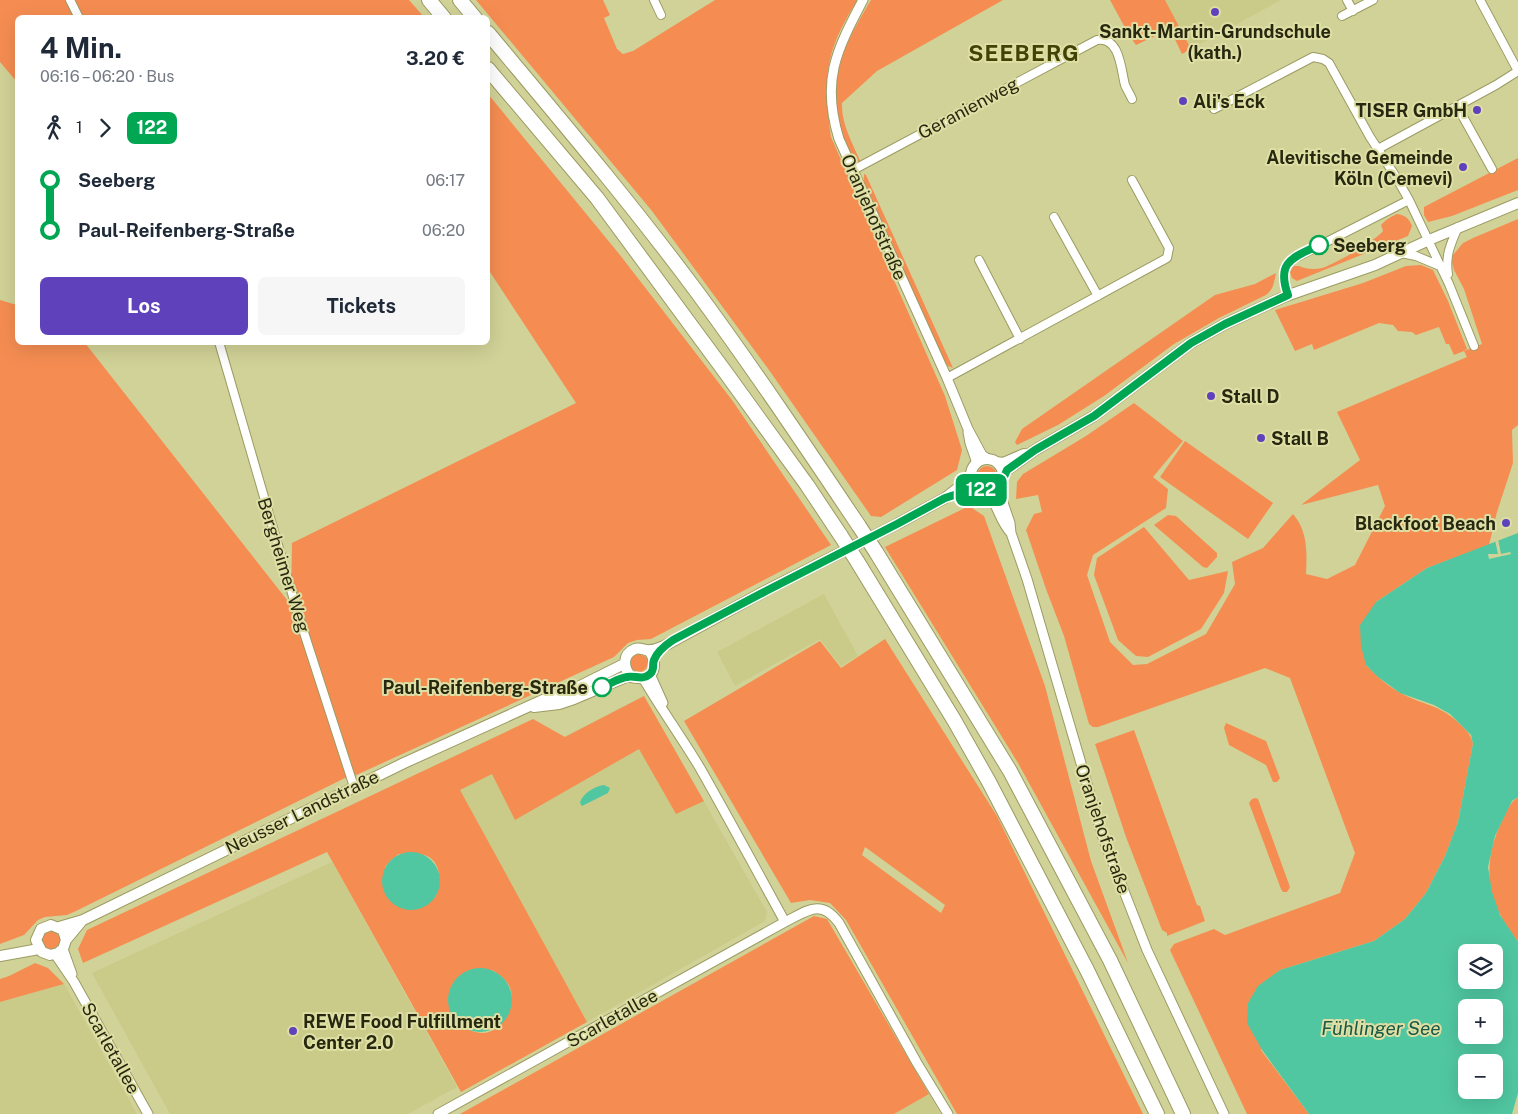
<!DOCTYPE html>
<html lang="de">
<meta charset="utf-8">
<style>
:root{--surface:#fff;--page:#f6f6f7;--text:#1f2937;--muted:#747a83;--accent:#5f42bb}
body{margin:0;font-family:"Public Sans",sans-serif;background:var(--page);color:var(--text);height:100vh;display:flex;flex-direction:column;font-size:19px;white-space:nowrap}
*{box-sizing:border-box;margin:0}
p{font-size:16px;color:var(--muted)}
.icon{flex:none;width:28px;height:28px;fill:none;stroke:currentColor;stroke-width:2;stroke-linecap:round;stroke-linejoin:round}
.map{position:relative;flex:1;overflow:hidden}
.side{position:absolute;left:15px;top:15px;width:475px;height:330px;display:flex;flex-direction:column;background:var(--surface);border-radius:8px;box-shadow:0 5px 20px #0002}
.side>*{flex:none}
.badge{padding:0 10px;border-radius:8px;font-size:18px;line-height:32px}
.buttons{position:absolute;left:1458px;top:944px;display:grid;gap:10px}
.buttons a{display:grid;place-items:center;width:45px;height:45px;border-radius:8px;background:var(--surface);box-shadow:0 5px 20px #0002;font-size:25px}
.map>.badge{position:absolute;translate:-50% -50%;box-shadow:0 0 0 2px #fff}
.legs{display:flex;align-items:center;gap:8px;height:55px;padding:0 25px;font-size:16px}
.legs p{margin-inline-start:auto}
.overview{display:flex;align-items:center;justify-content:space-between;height:85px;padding:0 25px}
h1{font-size:28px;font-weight:700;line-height:38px}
.button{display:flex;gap:10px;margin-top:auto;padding:10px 25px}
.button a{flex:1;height:58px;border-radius:8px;background:var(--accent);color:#fff;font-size:20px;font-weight:700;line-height:58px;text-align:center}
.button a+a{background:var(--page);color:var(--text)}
ul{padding:0 25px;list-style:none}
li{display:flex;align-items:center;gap:18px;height:50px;font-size:19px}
li i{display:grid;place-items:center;width:8px;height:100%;margin:0 6px;background:currentColor}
li i::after{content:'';width:12px;height:12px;margin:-6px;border:4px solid;border-radius:50%;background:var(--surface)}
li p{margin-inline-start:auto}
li:first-child i{background:linear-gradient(#0000 50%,currentColor 0)}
li:last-child i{background:linear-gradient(currentColor 50%,#0000 0)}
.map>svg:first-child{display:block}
.built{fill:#cacb88}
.green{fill:#f58d52;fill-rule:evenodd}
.water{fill:#50c7a1;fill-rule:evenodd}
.pier{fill:#d1d297}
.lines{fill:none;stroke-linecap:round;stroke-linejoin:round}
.minor-casing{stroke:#9b9b63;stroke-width:10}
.tertiary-casing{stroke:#9b9b63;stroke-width:11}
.secondary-casing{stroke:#9b9b63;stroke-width:12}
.motorway-casing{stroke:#9b9b63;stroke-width:16}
.minor{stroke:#fff;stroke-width:8}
.tertiary{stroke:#fff;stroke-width:9}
.secondary{stroke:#fff;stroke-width:10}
.motorway{stroke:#fff;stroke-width:14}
.motorway-bridge-casing{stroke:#9b9b63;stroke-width:16;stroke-linecap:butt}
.motorway-bridge{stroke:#fff;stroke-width:14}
.line-1-casing{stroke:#fff;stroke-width:11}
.line-1{stroke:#00a651;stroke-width:8}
.poi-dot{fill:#5f42bb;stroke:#dedfa4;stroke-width:2}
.stop-1-dot{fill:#fff;stroke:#00a651;stroke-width:2.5}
.labels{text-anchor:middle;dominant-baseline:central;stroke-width:4;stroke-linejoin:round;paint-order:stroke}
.poi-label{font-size:18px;font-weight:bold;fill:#282811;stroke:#dedfa4;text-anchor:start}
.street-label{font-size:18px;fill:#282811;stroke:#dedfa4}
.stop-label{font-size:18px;font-weight:bold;fill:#282811;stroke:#dedfa4;text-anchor:start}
.water-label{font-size:19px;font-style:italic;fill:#195a46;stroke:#dedfa4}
.district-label{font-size:22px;font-weight:bold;letter-spacing:1px;fill:#434205;stroke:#dedfa4}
</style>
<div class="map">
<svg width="1518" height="1114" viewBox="0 0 1518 1114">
<rect width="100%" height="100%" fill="#d1d297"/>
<path class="built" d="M1165,0H1281L1191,49Z
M824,594L858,656L841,666L820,639L735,686L717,652Z
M644,696L767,912L765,921L587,1022L459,790Z
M332,862L457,1087L408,1114H170L92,973Z
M64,984L137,1114H0V1002Z
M929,1094L940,1114H894Z"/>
<path class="green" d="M0,0H409L424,17L18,18L17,82L0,62Z
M476,0H603L610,15L604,18L617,49L623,54L633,51L715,0H857C848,16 838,32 833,49C823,78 827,108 831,137L945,396L962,450L957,470L881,517L871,516L769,370L652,211Z
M871,0H1003L877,71L842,103C841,124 853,144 861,163C851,160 847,148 844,139C825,83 842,48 871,0Z
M1110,0H1165L1191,49L1182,54L1170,29L1136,45L1129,35Z
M488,94L620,255L732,400L831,545L651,639L637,640L628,643L614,657L352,777L345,778L76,911L67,915L45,917L38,920L24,935L0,944V300L17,305L18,342L85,343L291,605L292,543L576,403L488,269Z
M1518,158V190L1452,216L1428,222L1424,215V207Z
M864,174L866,175L953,368L948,366L945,362L864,186Z
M1397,214C1405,215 1409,218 1412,226L1408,236L1297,281L1292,278L1290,272L1294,266H1299C1305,269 1314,270 1322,268C1335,264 1375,241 1383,231L1381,225C1386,220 1390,217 1397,214Z
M1518,219V425L1512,430L1513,463L1497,512L1489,545L1427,568L1376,602L1366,665C1376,675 1386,685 1399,692C1423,706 1439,703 1461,725C1468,732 1471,735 1473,744L1458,822L1445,856L1426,893L1405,919L1374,941L1280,970L1261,1050L1309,1114H1247L1170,950L1174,944L1214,929L1225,935L1340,893L1355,853L1290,678L1265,668L1098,727H1093L1089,724L1064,636L1046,589L1026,530L1034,514L1042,512L1038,495L1016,499L1017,482L1023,474L1086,436L1134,403L1183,441L1153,477L1168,489L1166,508L1093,555L1087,575L1110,642L1133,665L1147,664L1206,634L1235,584L1232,562L1263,548L1293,514C1308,531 1307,553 1306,574L1327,579L1355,565L1385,506L1378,485L1301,505L1360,460L1337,412L1467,357L1464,351L1454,355L1449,344H1446L1439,327L1416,335L1412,332L1398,331L1393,325L1379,323L1314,350L1312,344L1295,351L1275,310L1363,283L1406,266L1421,265L1433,270L1448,301L1467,349L1464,351L1482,344L1464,289L1454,270L1452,262L1453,255L1463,243L1473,238Z
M1276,273C1274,282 1274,289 1266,295L1219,318L1174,344L1104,396L1058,425L1017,445L1015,442L1022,429L1215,295L1255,284Z
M1185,441L1273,503L1248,539L1160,477Z
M977 476a10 10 0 1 1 20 0a10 10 0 1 1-20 0Z
M969,506L984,516L1045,686L1091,861L1128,963L1018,763L885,547Z
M1168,515L1176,516L1217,553V557L1207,568L1203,567L1154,525Z
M1144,527L1189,580L1228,571L1224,593L1201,629L1148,657L1136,656L1118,640L1094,575L1097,558Z
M885,639L997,816L1143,1114H957L846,920L830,903L810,900L791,903L684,721L820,641L841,668ZM865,847L945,905L941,913L862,855Z
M630 663a9 9 0 1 1 18 0a9 9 0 1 1-18 0Z
M644,696L704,801L676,814L639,749L515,820L492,774L460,790L587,1022L461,1092L327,852L83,963L78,949L87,930L533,719L565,737ZM399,854C406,855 420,853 427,856C443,864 441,886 434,899L385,867L391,860ZM492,970C512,982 517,994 505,1014C502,1018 500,1025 496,1028C482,1040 461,1028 452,1017Z
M1226,723L1266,741L1280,778L1277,782H1273L1266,765L1229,745L1224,728Z
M1134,730L1197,905L1200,906L1205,921L1167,936V933L1162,930L1126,837L1095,744Z
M1518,797V942C1512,933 1505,925 1501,916C1484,886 1487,853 1501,823C1506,813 1509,803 1518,797Z
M1255,798L1258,799L1290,887L1287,892H1283L1281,889L1249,803L1252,799Z
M814,916L827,919L929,1094L894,1114H460Z
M42 940a9 9 0 1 1 18 0a9 9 0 1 1-18 0Z
M35,963L48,968L64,984L0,1002V979L9,976Z"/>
<path class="water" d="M1518,533V797L1512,801L1495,836L1488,867L1492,892L1500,915L1518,942V1093L1512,1114H1309L1262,1050L1247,1023L1248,1003L1258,986L1280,970L1374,941L1405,919L1426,893L1445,856L1458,822L1473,744L1471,735L1450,714L1434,705L1400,693L1378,677L1366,665L1361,646L1360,625L1376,602L1427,568ZM1466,952H1494V980H1466ZM1466,1008H1494V1035H1466ZM1466,1062H1494V1090H1466Z
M604,785L610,788L608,793L582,806L580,803C582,794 595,786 604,785Z
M382 881a29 29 0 1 1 58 0a29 29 0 1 1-58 0Z
M448 1000a32 32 0 1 1 64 0a32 32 0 1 1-64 0Z"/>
<path class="pier" d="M1498,539L1501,554L1510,552L1511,554L1489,559L1488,554H1498L1495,540Z"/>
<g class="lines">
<g class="minor-casing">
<path id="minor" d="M70,0L79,18
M654,0L661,15
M1347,0L1353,11
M1480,0L1518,71
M1342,16L1373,0
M1457,106L1492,169
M1214,109L1313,57L1323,59L1329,63L1370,137L1396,177L1409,200L1449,284L1474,346
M1378,149L1496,85L1518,71
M853,170L1097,40C1120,36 1121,70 1125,85C1127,90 1130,94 1132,99
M1054,217L1098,296
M1401,253L1416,256L1440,266
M979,260L1020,339
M1448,274C1445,256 1451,243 1458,227
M1288,295C1282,278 1281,272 1293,259L1409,200
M219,342L298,614L354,787
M947,378L1167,258L1169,248L1132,180"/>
</g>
<g class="tertiary-casing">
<path id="tertiary" d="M863,0C836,51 821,81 839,139L947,378L968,429L982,455L988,459
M968,432L970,443L977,463
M998,488L1010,523L1011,533L1027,579L1102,835L1147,950L1224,1114
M986,492C998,503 999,521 1011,533
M650,674L663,703
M643,678C661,709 682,738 700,768C729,819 757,871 785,922
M63,949L72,974
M55,954L74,982L148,1114
M438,1114L785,922C807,911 821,898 839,923L917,1063L948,1114"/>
</g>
<g class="secondary-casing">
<path id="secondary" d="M971 475a16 16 0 1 1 32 0a16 16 0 1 1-32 0Z
M996,462L1003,463L1024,454
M1003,476L1007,470L1035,450L1094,416L1191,343L1225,324L1286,296L1375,265L1429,240L1518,203
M631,676C623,668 622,654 635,649C640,647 645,651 650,650C656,650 661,647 666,645L765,591L897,524L945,498L971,478
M534,707L559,704L574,699L626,677C632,676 637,679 643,678C657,675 656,660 649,651
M59,927L83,920L404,763L545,699L580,686L624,664
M66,940L63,930L51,925L41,929L36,940L42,952L50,955L58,953L63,949L66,940L81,922
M0,956L39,949"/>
</g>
<g class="motorway-casing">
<path id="motorway" d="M429,0L444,18
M460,0L475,18
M488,33C559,118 631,203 697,292C753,368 806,447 859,526
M488,69L597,198L726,373L807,485L841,536
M876,552L1010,771L1110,960L1183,1114
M857,561L954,720L989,782L1087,970L1157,1114"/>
</g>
<use href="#minor" class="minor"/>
<use href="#tertiary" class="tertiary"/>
<use href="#secondary" class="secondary"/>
<use href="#motorway" class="motorway"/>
<g class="motorway-bridge-casing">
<path id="motorway-bridge" d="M859,526L876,552
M841,536L857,561"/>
</g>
<use href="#motorway-bridge" class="motorway-bridge"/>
</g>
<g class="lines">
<g class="line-1-casing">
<path id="line-1" d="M602,687C610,684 619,678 627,677C635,675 642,681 650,674C655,670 652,665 654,660C657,652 667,644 673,640L766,591L897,524L945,498L973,489H978L986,492L994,490L1001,484L1007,470L1035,450L1094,416L1191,343L1225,324L1288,295C1276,262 1292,258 1319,245"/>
</g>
<use href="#line-1" class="line-1"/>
</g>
<g class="poi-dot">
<circle cx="1215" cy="12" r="5"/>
<circle cx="1183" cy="101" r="5"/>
<circle cx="1477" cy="110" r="5"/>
<circle cx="1463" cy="167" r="5"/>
<circle cx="1211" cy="396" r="5"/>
<circle cx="1261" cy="438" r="5"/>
<circle cx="1506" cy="523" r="5"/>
<circle cx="293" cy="1031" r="5"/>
</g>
<g class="stop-1-dot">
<circle cx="1319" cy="245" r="9"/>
<circle cx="602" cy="687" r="9"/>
</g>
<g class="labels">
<g class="poi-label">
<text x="1215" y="31" text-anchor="middle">Sankt-Martin-Grundschule<tspan x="1215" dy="21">(kath.)</tspan></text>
<text x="1193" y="101">Ali's Eck</text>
<text x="1467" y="110" text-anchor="end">TISER GmbH</text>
<text x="1453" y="157" text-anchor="end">Alevitische Gemeinde<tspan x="1453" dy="21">Köln (Cemevi)</tspan></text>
<text x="1221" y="396">Stall D</text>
<text x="1271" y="438">Stall B</text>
<text x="1496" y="523" text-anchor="end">Blackfoot Beach</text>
<text x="303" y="1021">REWE Food Fulfillment<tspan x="303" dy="21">Center 2.0</tspan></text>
</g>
<g class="street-label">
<text transform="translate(968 108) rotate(-28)">Geranienweg</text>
<text transform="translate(874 217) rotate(66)">Oranjehofstraße</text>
<text transform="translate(284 565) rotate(73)">Bergheimer Weg</text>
<text transform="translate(302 812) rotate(-26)">Neusser Landstraße</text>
<text transform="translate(1103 829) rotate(71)">Oranjehofstraße</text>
<text transform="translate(612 1018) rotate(-29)">Scarletallee</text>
<text transform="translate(111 1048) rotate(61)">Scarletallee</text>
</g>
<g class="stop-label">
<text x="1333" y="245">Seeberg</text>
<text x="588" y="687" text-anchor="end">Paul-Reifenberg-Straße</text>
</g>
<g class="water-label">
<text x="1381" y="1028">Fühlinger See</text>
</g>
<g class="district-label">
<text x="1024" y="53">SEEBERG</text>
</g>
</g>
</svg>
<div class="buttons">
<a><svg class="icon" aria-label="layers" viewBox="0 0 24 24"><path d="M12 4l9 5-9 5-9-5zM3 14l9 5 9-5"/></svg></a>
<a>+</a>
<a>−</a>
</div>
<b class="badge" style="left:981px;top:490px;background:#00a651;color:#fff">122</b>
<section class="side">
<div class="overview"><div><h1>4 Min.</h1><p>06:16 – 06:20 · Bus</p></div><b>3.20 €</b></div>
<div class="legs"><svg class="icon" aria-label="walk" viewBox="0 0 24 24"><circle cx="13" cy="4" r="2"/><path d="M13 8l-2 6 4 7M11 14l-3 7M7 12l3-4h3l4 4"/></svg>1<svg class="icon" aria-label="forward" viewBox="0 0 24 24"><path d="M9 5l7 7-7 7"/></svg><b class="badge" style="background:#00a651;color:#fff">122</b></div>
<ul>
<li><i style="color:#00a651"></i><b>Seeberg</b><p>06:17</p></li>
<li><i style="color:#00a651"></i><b>Paul-Reifenberg-Straße</b><p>06:20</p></li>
</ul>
<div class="button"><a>Los</a><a>Tickets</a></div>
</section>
</div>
